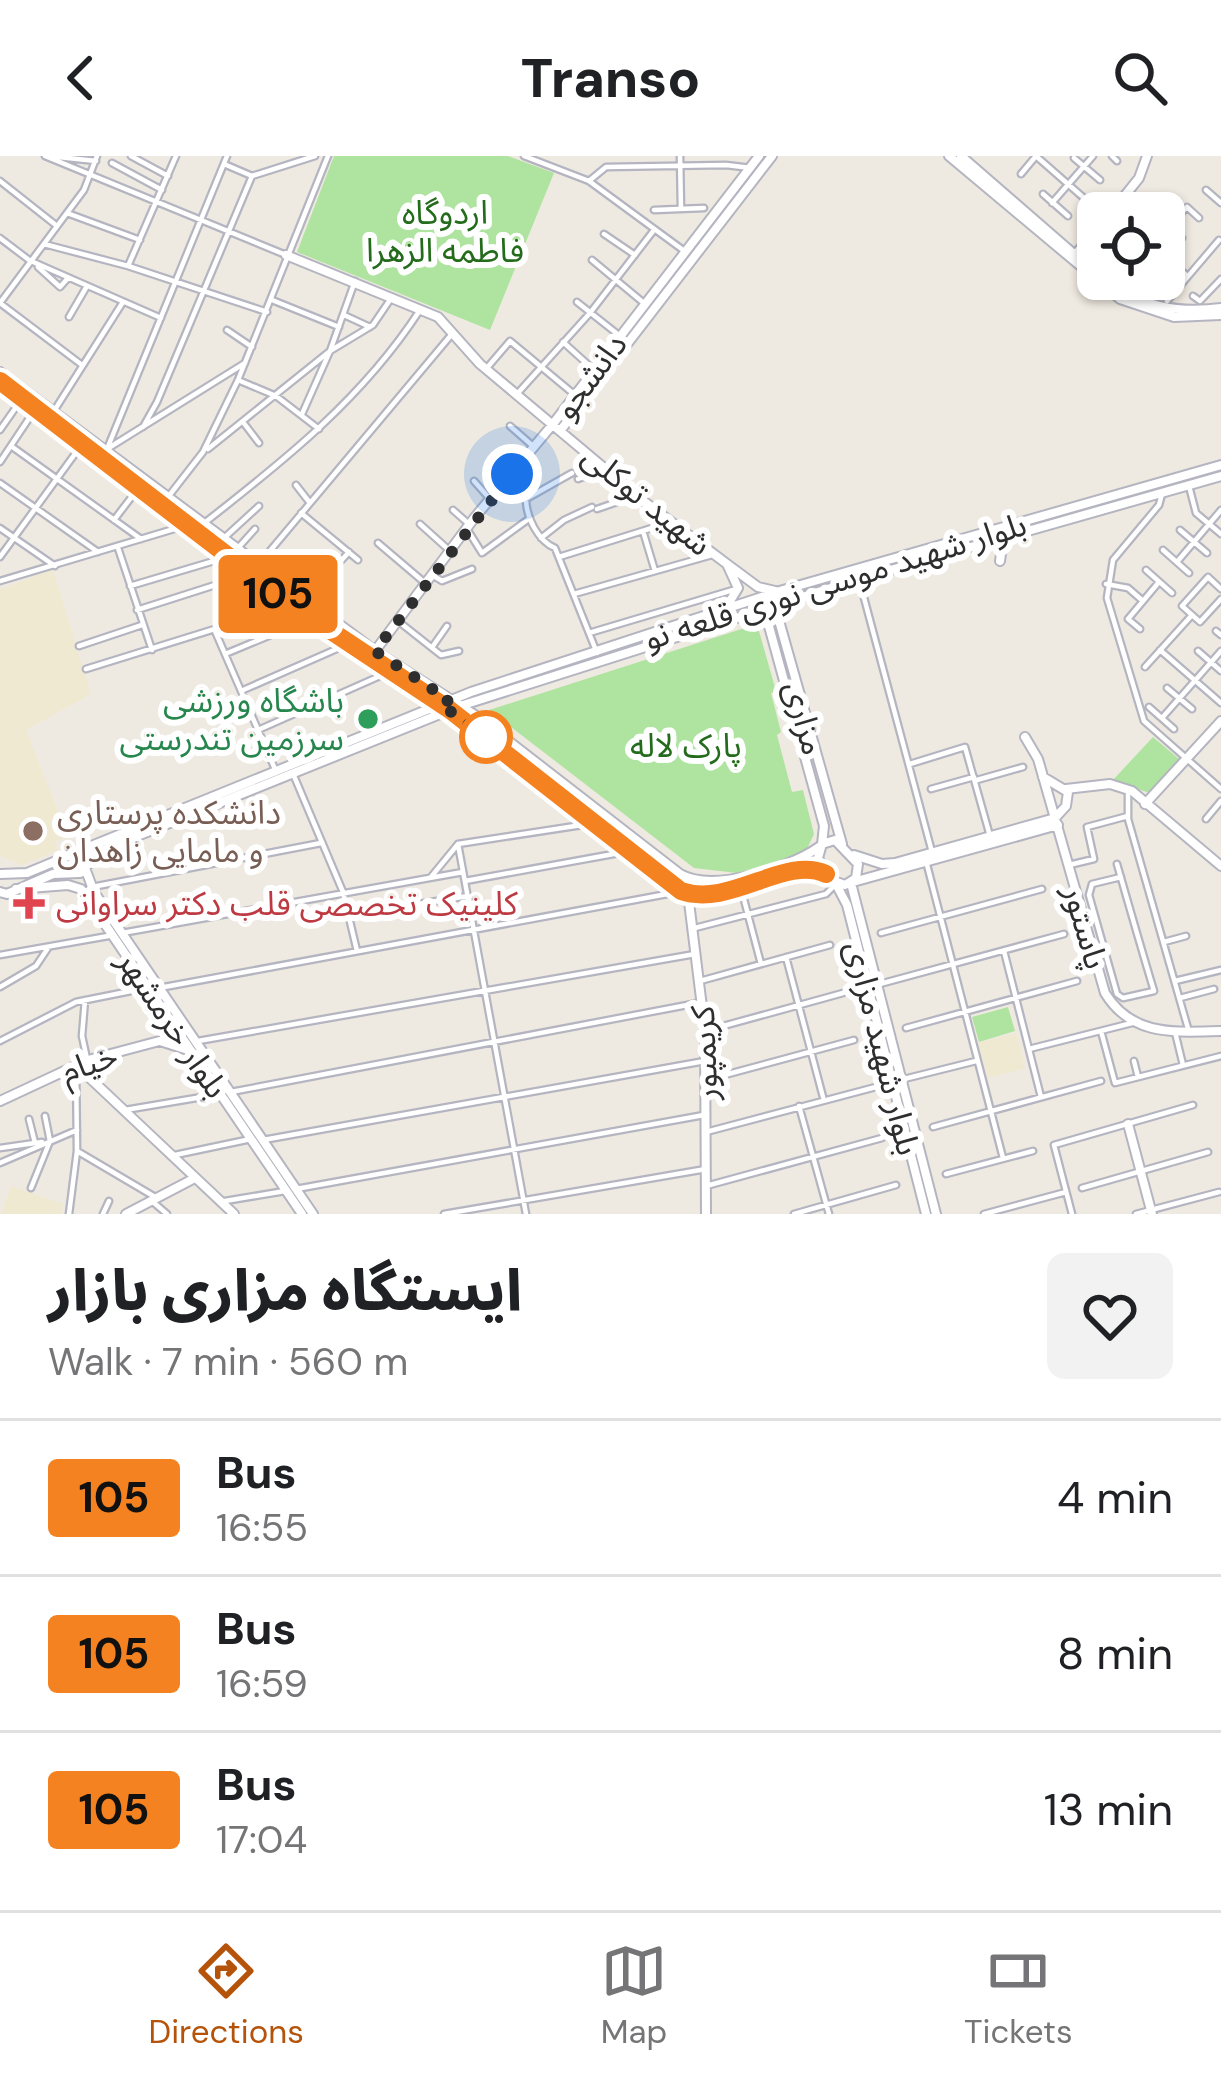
<!DOCTYPE html>
<meta charset="utf-8">
<style>
:root{--surface:#fff;--page:#f2f2f2;--text:#202124;--muted:#757577;--line:#e0e0e0;--accent:#b45309}
body{margin:0;font-family:"DM Sans","Noto Sans Arabic",sans-serif;background:var(--page);color:var(--text);height:100vh;display:flex;flex-direction:column;font-size:45px;white-space:nowrap}
*{box-sizing:border-box;margin:0}
p{font-size:39px;color:var(--muted)}
.icon{flex:none;width:66px;height:66px;fill:none;stroke:currentColor;stroke-width:2;stroke-linecap:round;stroke-linejoin:round}
.map{position:relative;height:1058px;overflow:hidden}
.drawer{display:flex;flex-direction:column;background:var(--surface);flex:1}
.drawer>*{flex:none}
.badge{padding:0 24px;border-radius:9px;font-size:42px;line-height:78px}
.tools{position:absolute;left:1077px;top:36px;display:grid;gap:24px}
.tools a{display:grid;place-items:center;width:108px;height:108px;border-radius:18px;background:var(--surface);box-shadow:0 3px 9px #0004;font-size:60px}
.you{position:absolute;width:60px;height:60px;margin:-30px;border:9px solid #fff;border-radius:50%;background:#1a73e8;box-shadow:0 0 0 18px #1a73e833}
.map>.badge{position:absolute;translate:-50% -50%;box-shadow:0 0 0 6px #fff}
.round{display:grid;place-items:center;flex:none;width:126px;height:126px;border-radius:18px;background:var(--page)}
.overview{display:flex;align-items:center;justify-content:space-between;height:204px;padding:0 48px}
h1{font-size:57px;font-weight:800;line-height:90px}
ul{padding:0;list-style:none}
li{display:flex;align-items:center;gap:36px;height:156px;padding:0 48px;border-top:3px solid var(--line)}
li div{flex:1}
li b{display:block;font-size:45px}
li em{font-style:normal}
li .badge{min-width:132px;font-weight:700;text-align:center}
header{display:flex;justify-content:space-between;align-items:center;height:156px;padding:0 48px;background:var(--surface);font-size:54px;font-weight:800}
.menu{display:flex;justify-content:space-around;align-items:center;height:168px;border-top:3px solid var(--line);background:var(--surface);font-size:33px;color:var(--muted)}
.menu a{display:grid;justify-items:center;gap:6px}
.menu .current{color:var(--accent)}
.map>svg:first-child{display:block}
.education{fill:#efe9d1}
.green{fill:#aee49f}
.lines{fill:none;stroke-linecap:round;stroke-linejoin:round}
.street-casing{stroke:#b4b5c0;stroke-width:9}
.secondary-casing{stroke:#b4b5c0;stroke-width:12}
.street{stroke:#fff;stroke-width:4.5}
.secondary{stroke:#fff;stroke-width:8}
.line-casing{stroke:#fff;stroke-width:27}
.line{stroke:#f58220;stroke-width:18}
.walk{stroke:#2e2e2e;stroke-width:12;stroke-dasharray:0 21.6}
.leisure-dot{fill:#2e9e5b;stroke:#fff;stroke-width:4.5}
.stop-dot{fill:#fff;stroke:#f58220;stroke-width:6}
.education-dot{fill:#8d6e63;stroke:#fff;stroke-width:4.5}
.health-dot{fill:#e0444e;stroke:#fff;stroke-width:4.5}
.labels{text-anchor:middle;dominant-baseline:central;stroke-width:12;stroke-linejoin:round;paint-order:stroke}
.park-label{font-size:33px;fill:#246c1c;stroke:#fff}
.street-label{font-size:33px;fill:#2e2e2e;stroke:#fff}
.leisure-label{font-size:33px;fill:#27864d;stroke:#fff;text-anchor:end}
.education-label{font-size:33px;fill:#785e54;stroke:#fff;text-anchor:start}
.health-label{font-size:33px;fill:#be3a42;stroke:#fff;text-anchor:start}
</style>
<header><svg class="icon" aria-label="back" viewBox="0 0 24 24"><path d="M15 5l-7 7 7 7"/></svg>Transo<svg class="icon" aria-label="search" viewBox="0 0 24 24"><circle cx="10" cy="10" r="6"/><path d="M15 15l6 6"/></svg></header>
<div class="map">
<svg width="1221" height="1058" viewBox="0 0 1221 1058">
<rect width="100%" height="100%" fill="#efeae1"/>
<path class="education" d="M53,414L91,538L26,574L68,681L55,686L58,694L22,709L0,700V433Z
M1016,877L1025,912L988,922L978,887Z
M11,1030L63,1048L61,1058H1Z"/>
<path class="green" d="M334,0H508L554,17L490,174L297,96Z
M757,468L776,535L771,537L781,576L777,579L792,636L803,634L814,678L805,697L737,717L694,712L489,554Z
M1153,581L1179,603L1150,637L1112,625Z
M1008,851L1015,875L979,886L972,861Z"/>
<g class="lines">
<g class="street-casing">
<path id="street" d="M45,0L286,99
M49,0L96,5
M131,0L168,20
M524,0L589,25L683,94
M680,0L681,53
M1112,0L1117,5
M1074,2L1100,24
M112,7L162,34
M224,8L252,20L315,0
M1021,18L1036,0L1101,57
M0,25L57,70
M589,25L606,11L726,9L751,12
M1206,34L1221,47
M1043,38L1068,60
M1052,47L1093,0
M654,54L704,52
M67,57L140,84
M1164,66L1182,82
M1164,75L1187,51L1199,62
M604,78L635,99
M0,82L29,104
M44,88L128,110L267,156
M1164,99L1186,119
M592,104L645,148
M31,105L161,162
M128,110L176,0
M38,111L60,131L68,122
M1193,140L1200,145L1221,123
M272,144L339,171
M1167,145L1219,84
M577,146L620,180
M344,159L370,171
M69,161L87,130
M227,174L252,191
M563,186L594,214
M82,209L0,147L84,34L97,0
M486,213L510,185L575,239
M238,224L276,240L319,273
M517,238L590,157L654,74
M54,255L123,146
M302,258L330,195L355,125
M243,266L259,287
M510,270L534,291
M143,271L157,246L252,20
M0,274L14,254
M11,290L141,383
M107,293L227,0
M107,293L245,207
M208,293L330,195L373,169L392,141
M497,304L512,318
M0,306L32,258
M572,317L526,343C526,361 538,385 555,392L597,497
M578,323L605,313
M474,325L490,343
M0,327L98,396
M296,329L310,347
M1189,330L1196,357L1221,378
M1162,338L1159,349L1113,404L1107,442L1144,565L1221,633
M168,341L203,296L238,224L328,0
M597,353L637,339
M453,354L470,369
M301,357L358,404
M114,364L140,330
M203,368C285,304 363,242 420,154
M420,368L450,395
M0,372L55,410
M467,373L482,397L530,362
M1180,374L1207,397
M643,375L655,415
M541,382L564,364L592,351
M223,383L259,350
M378,387L425,427
M118,392L152,494
M237,393L255,373
M1163,394L1189,417
M0,401L88,280
M559,401L668,367
M1177,406L1221,354
M259,408L452,178
M1146,414L1172,437
M432,419L442,425L472,413
M859,423L932,696
M0,425L184,370
M1106,428L1128,432L1143,445
M130,430L214,405
M1221,433L1208,421L1182,450L1200,466L1221,443
M574,438L712,399
M305,444L349,396
M137,454L234,423
M398,465L441,499L459,495
M1140,473L1128,463L1159,426
M215,475L275,613
M1216,475L1221,479
M589,477L733,434
M79,490L142,469
M433,490L447,470
M1160,494L1221,547
M1198,495L1221,515
M225,498L295,469
M1145,511L1192,459
M86,513L292,449
M1167,532L1192,553
M241,535L348,488
M1149,551L1174,573
M1162,562L1221,495
M258,574L389,516
M910,608L965,591L990,680
M294,620L343,736L357,795
M977,624L1023,611
M931,633L974,621
M1128,638V663L1189,876
M1206,663L1221,645
M458,688L526,1058
M458,688L595,667
M926,705L1003,1002
M1117,708C1129,750 1141,792 1154,835L1123,842L1117,838L1089,739L1092,728L1121,721
M1069,709L1094,703L1087,671L1128,660
M431,721L458,688
M465,725L630,695
M92,731L321,687
M741,732L761,808
M350,759L468,740
M691,773L826,738L834,730
M122,777L463,716
M881,777L1042,733
M1164,786L1186,780
M1004,795L1041,941
M0,799L114,779
M786,801L823,941
M700,825L830,789
M1175,825L1221,814
M876,829L1064,778
M0,831L36,810L48,792
M159,832L678,736
M1180,842L1214,833
M85,844L82,880L87,903
M906,872L1077,825
M705,875L843,837
M1101,875L1115,927L1221,900
M1175,876L1183,909
M0,885L76,846L146,832
M198,885L695,798
M1029,893L1132,867
M1134,905L1138,921
M706,924L854,884
M900,924L976,905
M231,936L703,846
M799,950L829,1058
M125,954L220,938
M45,960L50,985
M29,963L35,987
M933,971L1101,925
M706,976L891,927
M263,984L705,905
M0,992L42,986
M77,995L155,1041
M175,999L251,983
M0,1007L77,974
M946,1018L1033,995
M706,1030L882,982
M31,1032L50,985
M1082,1032L1208,996
M296,1033L704,959
M225,1045L285,1035
M153,1046L167,1058
M69,1058L77,995L76,909
M103,1058L109,1045
M444,1058L706,1013
M794,1058L896,1029
M984,1058L1066,1036
M1072,1058L1054,989L1193,949
M1136,1058L1219,1036"/>
</g>
<g class="secondary-casing">
<path id="secondary" d="M949,0L1120,143L1174,161L1221,159
M961,0L1098,119
M1111,57L1139,22L1147,0
M286,99L438,161L480,208L646,347L727,408
M1075,99L1098,72
M1103,123C1139,150 1177,158 1221,152
M0,216L378,497L475,559L680,718C714,737 789,712 819,691
M0,225L292,449L439,547
M560,275L772,0
M1000,405L1003,384
M791,447L778,461L842,688
M727,450L738,432L727,408L758,431L775,435
M752,460L767,464L770,474L824,670L822,688
M375,495L475,361L553,268L759,0
M452,555L681,735C731,752 785,699 826,718
M1025,581L1038,603L1105,837C1132,881 1175,876 1221,875
M1066,633L1110,628L1132,635L1221,710
M1145,648L1221,565
M835,684L858,708L856,722L845,729L829,723L818,702L822,688Z
M69,699L471,536L783,434L1221,309
M854,699L882,708L895,707L1055,662L1066,650L1068,636L1043,621
M85,711L110,691L460,550L859,423L1221,320
M85,712L94,736L313,1058
M0,718L27,717L73,698L85,706L80,717L53,718L7,738L0,736
M853,726L1058,669
M851,727L936,1058
M836,728L847,749L926,1058
M16,733L68,729L81,733L302,1058
M688,738L705,875L706,1058
M160,885L191,895
M76,909L234,1058
M0,945L88,904L182,879
M1128,968L1152,1058
M126,1058L193,1023"/>
</g>
<use href="#street" class="street"/>
<use href="#secondary" class="secondary"/>
</g>
<g class="lines">
<g class="line-casing">
<path id="line" d="M0,225L292,449L450,554L681,735C731,752 784,699 826,718"/>
</g>
<use href="#line" class="line"/>
<path class="walk" d="M486,581L440,548L449,544L375,495L512,318"/>
</g>
<circle class="leisure-dot" cx="368" cy="563" r="12"/>
<circle class="stop-dot" cx="486" cy="581" r="24"/>
<circle class="education-dot" cx="33" cy="675" r="12"/>
<path class="health-dot" d="M23 729h12v12h12v12h-12v12h-12v-12h-12v-12h12z"/>
<g class="labels">
<g class="park-label">
<text x="445" y="56">اردوگاه<tspan x="445" dy="38">فاطمه الزهرا</tspan></text>
<text x="686" y="589">پارک لاله</text>
</g>
<g class="street-label">
<text transform="translate(590 220) rotate(-53)">دانشجو</text>
<text transform="translate(647 344) rotate(39)">شهید توکلی</text>
<text transform="translate(835 425) rotate(-17)">بلوار شهید موسی نوری قلعه نو</text>
<text transform="translate(805 562) rotate(75)">مزاری</text>
<text transform="translate(1086 771) rotate(74)">پاستور</text>
<text transform="translate(173 868) rotate(56)">بلوار خرمشهر</text>
<text transform="translate(883 892) rotate(76)">بلوار شهید مزاری</text>
<text transform="translate(704 897) rotate(-92)">کریمپور</text>
<text transform="translate(89 907) rotate(-19)">خیام</text>
</g>
<g class="leisure-label">
<text x="344" y="544">باشگاه ورزشی<tspan x="344" dy="38">سرزمین تندرستی</tspan></text>
</g>
<g class="education-label">
<text x="57" y="656">دانشکده پرستاری<tspan x="57" dy="38">و مامایی زاهدان</tspan></text>
</g>
<g class="health-label">
<text x="56" y="747">کلینیک تخصصی قلب دکتر سراوانی</text>
</g>
</g>
</svg>
<div class="tools">
<a><svg class="icon" aria-label="locate" viewBox="0 0 24 24"><circle cx="12" cy="12" r="6"/><path d="M12 2v4M12 18v4M2 12h4M18 12h4"/></svg></a>
</div>
<div class="you" style="left:512px;top:318px"></div>
<b class="badge" style="left:278px;top:438px;background:#f58220;color:#111">105</b>
</div>
<section class="drawer">
<div class="overview"><div><h1>ایستگاه مزاری بازار</h1><p>Walk · 7 min · 560 m</p></div><a class="round"><svg class="icon" aria-label="heart" viewBox="0 0 24 24"><path d="M12 20l-8-8c-3-5 5-10 8-4 3-6 11-1 8 4z"/></svg></a></div>
<ul>
<li><span class="badge" style="background:#f58220;color:#111">105</span><div><b>Bus</b><p>16:55</p></div><em>4 min</em></li>
<li><span class="badge" style="background:#f58220;color:#111">105</span><div><b>Bus</b><p>16:59</p></div><em>8 min</em></li>
<li><span class="badge" style="background:#f58220;color:#111">105</span><div><b>Bus</b><p>17:04</p></div><em>13 min</em></li>
</ul>
</section>
<nav class="menu">
<a class="current"><svg class="icon" aria-label="directions" viewBox="0 0 24 24"><path d="M12 3l9 9-9 9-9-9zM9 14v-3h6M13 9l2 2-2 2"/></svg>Directions</a>
<a><svg class="icon" aria-label="map" viewBox="0 0 24 24"><path d="M3 6l6-2 6 2 6-2v14l-6 2-6-2-6 2zM9 4v14M15 6v14"/></svg>Map</a>
<a><svg class="icon" aria-label="tickets" viewBox="0 0 24 24"><path d="M3 7h18v10H3zM15 7v10"/></svg>Tickets</a>
</nav>
